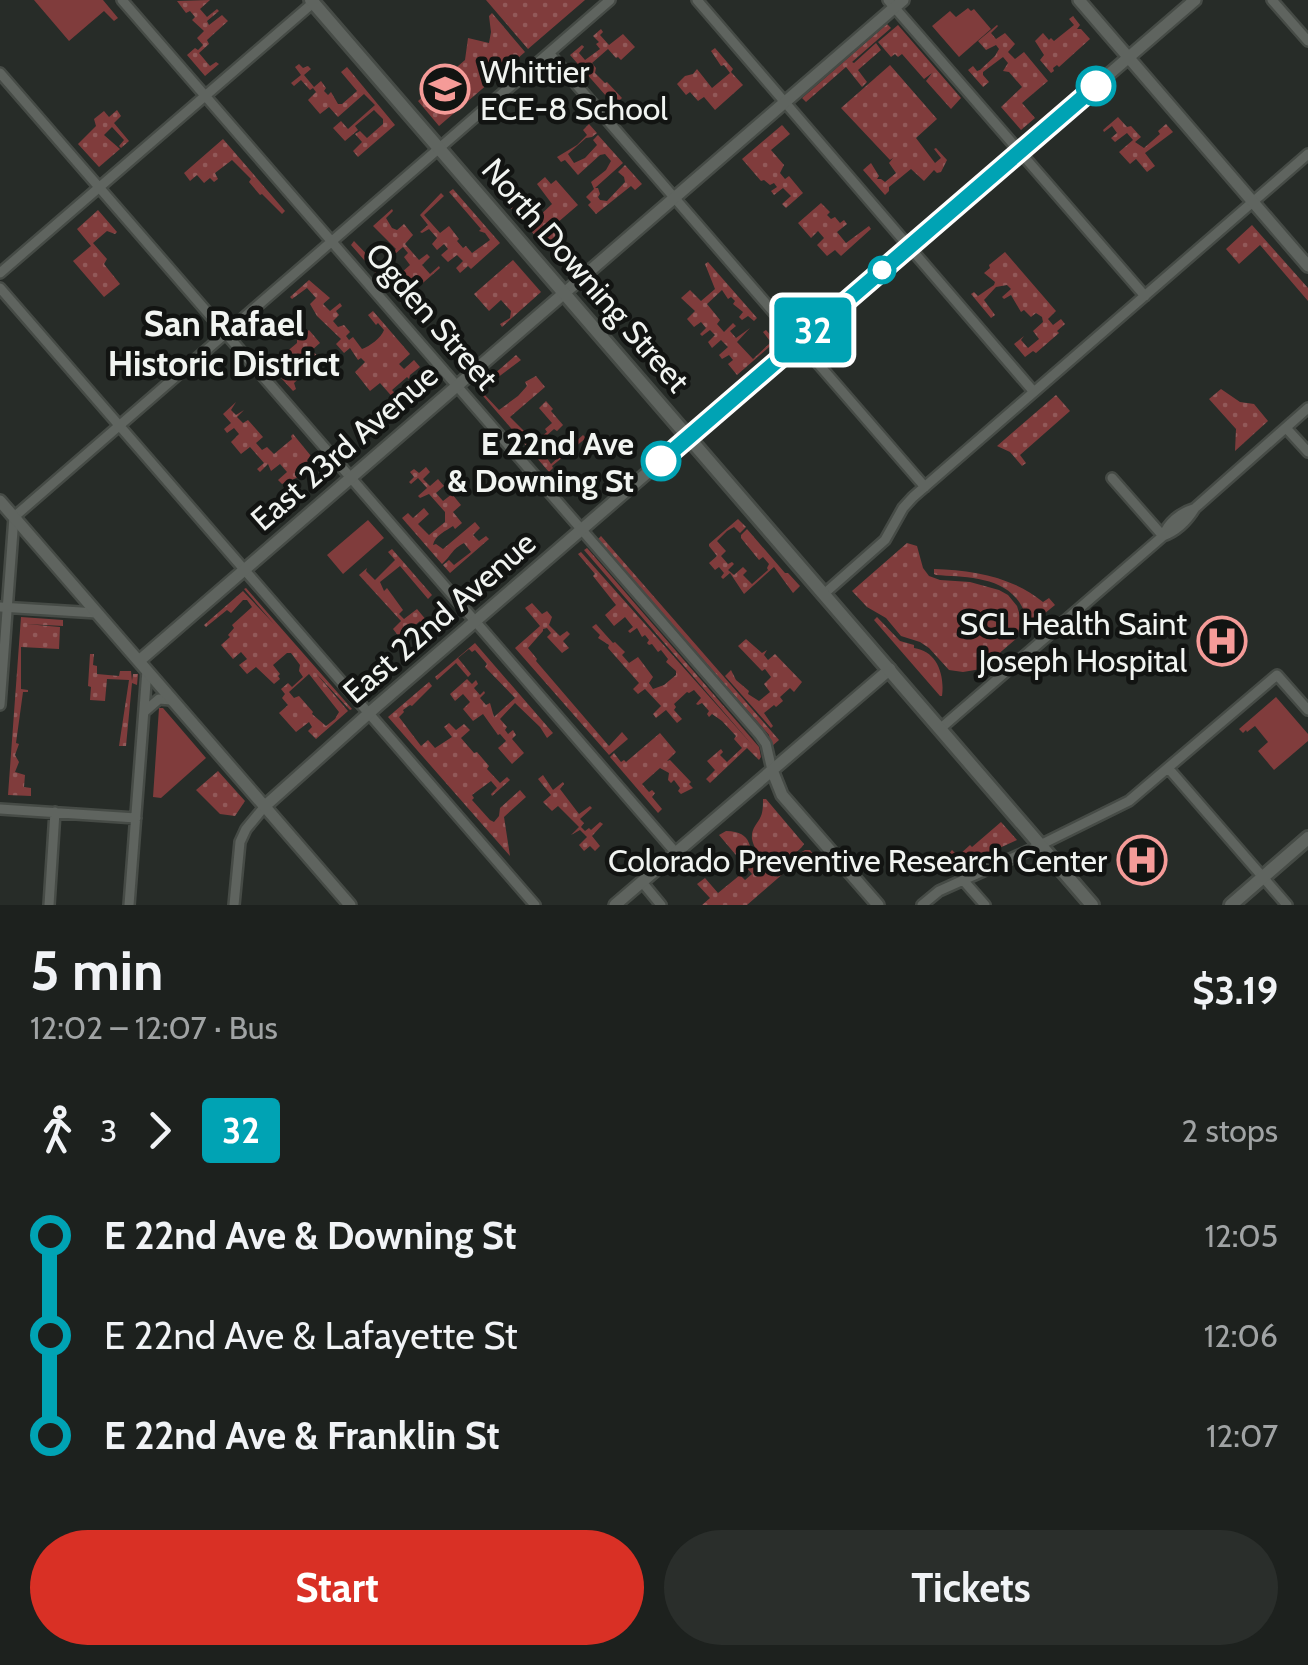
<!DOCTYPE html>
<meta charset="utf-8">
<style>
:root{--surface:#1d211e;--page:#2a2e2b;--text:#f1f3f6;--muted:#a0a3a4;--accent:#d93025}
body{margin:0;font-family:Cabin,sans-serif;background:var(--page);color:var(--text);height:100vh;display:flex;flex-direction:column;font-size:38px;white-space:nowrap}
*{box-sizing:border-box;margin:0}
p{font-size:32px;color:var(--muted)}
.icon{flex:none;width:55px;height:55px;fill:none;stroke:currentColor;stroke-width:2;stroke-linecap:round;stroke-linejoin:round}
.map{position:relative;height:905px;overflow:hidden}
.drawer{display:flex;flex-direction:column;background:var(--surface);flex:1}
.drawer>*{flex:none}
.badge{padding:0 20px;border-radius:8px;font-size:35px;line-height:65px}
.map>.badge{position:absolute;translate:-50% -50%;box-shadow:0 0 0 5px #fff}
.legs{display:flex;align-items:center;gap:15px;height:110px;padding:0 30px;font-size:32px}
.legs p{margin-inline-start:auto}
.summary{display:flex;align-items:center;justify-content:space-between;height:170px;padding:0 30px}
h1{font-size:55px;font-weight:800;line-height:75px}
.cta{display:flex;gap:20px;margin-top:auto;padding:20px 30px}
.cta a{flex:1;height:115px;border-radius:60px;background:var(--accent);color:#fff;font-size:40px;font-weight:800;line-height:115px;text-align:center}
.cta a+a{background:var(--page);color:var(--text)}
ul{padding:0 30px;list-style:none}
li{display:flex;align-items:center;gap:35px;height:100px;font-size:38px}
li i{display:grid;place-items:center;width:15px;height:100%;margin:0 12px;background:currentColor}
li i::after{content:'';width:25px;height:25px;margin:-12px;border:8px solid;border-radius:50%;background:var(--surface)}
li p{margin-inline-start:auto}
li:first-child i{background:linear-gradient(#0000 50%,currentColor 0)}
li:last-child i{background:linear-gradient(currentColor 50%,#0000 0)}
.map>svg:first-child{display:block}
.grass{fill:url(#grass-dots);fill-rule:evenodd}
.green{fill:#803c3c}
.lines{fill:none;stroke-linecap:round;stroke-linejoin:round}
.minor-casing{stroke:#464b46;stroke-width:14}
.tertiary-casing{stroke:#464b46;stroke-width:16}
.secondary-casing{stroke:#464b46;stroke-width:18}
.minor{stroke:#5f645f;stroke-width:9}
.tertiary{stroke:#5f645f;stroke-width:11}
.secondary{stroke:#5f645f;stroke-width:12}
.line-1-casing{stroke:#fff;stroke-width:22}
.line-1{stroke:#00a3b4;stroke-width:15}
.stop-1-dot{fill:#fff;stroke:#00a3b4;stroke-width:5}
.labels{text-anchor:middle;dominant-baseline:central;stroke-width:9;stroke-linejoin:round;paint-order:stroke}
.poi-label{font-size:32px;fill:#f1f4f1;stroke:#121412;text-anchor:end}
.street-label{font-size:32px;fill:#f1f4f1;stroke:#121412}
.stop-label{font-size:32px;font-weight:bold;fill:#f1f4f1;stroke:#121412;text-anchor:end}
.neighbourhood-label{font-size:35px;font-weight:bold;fill:#f1f4f1;stroke:#121412}
</style>
<div class="map">
<svg width="1308" height="905" viewBox="0 0 1308 905">
<defs>
<pattern id="grass-dots" width="8" height="8" patternUnits="userSpaceOnUse" patternTransform="scale(2.5)"><rect width="8" height="8" fill="#803c3c"/><path d="M2 2h.1M6 6h.1" fill="none" stroke="#925959" stroke-width="1.8" stroke-linecap="round"/></pattern>
</defs>
<rect width="100%" height="100%" fill="#272c28"/>
<path class="grass" d="M210,0L200,9L207,17L217,9L219,11L207,21L209,25L222,15L228,21L207,40L209,44L199,53L210,66L216,62L219,64L205,76L187,55L195,48L198,50L203,45L197,38L204,31L192,20L195,17L190,11L186,13L177,1Z
M486,0H585L528,49Z
M492,13L525,52L439,126L418,101L465,60L468,38L489,43L491,32L489,16Z
M1073,16L1080,25L1077,29H1081L1090,39L1059,67L1057,65L1053,68L1054,71L1051,73L1040,60L1044,55L1035,41L1043,33L1049,40L1051,38L1054,41L1074,25L1069,19Z
M887,24L891,28L852,62L854,63L876,43L881,50L858,70L867,82L862,87L846,67L806,102L802,98Z
M898,25L961,98L951,109L926,81L932,73L924,79L902,54L898,57L895,54L891,57L878,42Z
M997,25L998,26L991,33L996,39L1005,33L1015,44L1008,52L1015,59L1024,52L1048,81L1022,103L1035,118L1021,130L1001,107L1022,87L1009,72L1003,71L1008,63L1003,57L983,72V75L989,82L983,87L968,70L973,66L977,71L980,70L995,56L999,49L996,45L986,50L978,41Z
M601,29L603,32L600,35L609,45L623,34L635,47L621,60L618,57L616,58L608,49L592,63L596,68L595,73L605,83L607,82L622,98L614,105L570,55L582,45L584,47L579,53L585,60L600,49L596,44L599,42L593,36Z
M715,48L733,69L731,72L743,85L715,110L704,97L698,101L690,92L686,95L677,84L685,76L693,74L697,69L712,88L730,73L724,65L721,66L711,51Z
M299,64L303,68L308,66L311,69L304,75L314,87L321,81L326,88L324,91L328,95L331,92L338,104H342L357,91L341,72L347,67L395,125L358,157L353,151L362,142L355,134L360,131L367,138L383,124V119L374,110L355,126L358,130L345,141L333,128L341,121L348,129L375,105L364,94L338,117L329,107L320,114L308,100L316,92L313,88L310,90L301,80L294,86L291,83L301,75L295,67Z
M890,65L937,119L916,138L935,163L941,158L934,149L936,148L947,160L941,172L937,173L934,170L924,181L911,169L889,187V191L885,195L863,170L871,163L879,176L877,179H881L885,182L896,173L889,163L893,158L890,160L841,108Z
M117,110L121,116L114,123L129,141L121,148L119,146L124,140L112,127L104,135L120,149L99,167L78,144L96,126L94,119L104,111L109,117Z
M1118,117L1127,127L1131,126L1141,137L1135,142L1144,148L1160,134L1158,131L1166,124L1173,132L1145,153L1155,166L1147,172L1136,159L1130,164L1119,152L1133,140L1127,133L1115,142L1111,138L1117,133L1112,126L1104,132L1103,130Z
M589,124L597,133L592,137L586,138L568,154L574,163L585,158L597,145L593,140L598,135L623,163L595,188H598L600,194L598,197L600,200L607,201L625,182L624,177L618,172L625,165L642,184L635,190L631,186L596,214L588,205L591,202L586,197L594,189L591,182L606,170L611,161L605,154L600,155L578,175L565,160L561,162L557,157L577,145L587,135L583,130Z
M782,125L790,134L771,150L784,165L780,173L785,179L789,176L803,193L786,208L782,204L791,196L783,188L774,195L771,191L777,187L774,183L770,185L764,180L761,181L742,159Z
M223,139L285,211L282,214L262,194L260,195L249,182L251,179L232,160L215,173L218,179L214,182L210,178L204,183L197,175L190,181L184,173Z
M545,177L551,184L556,180L578,205L557,223L562,230L550,241L551,243L546,248L503,199L511,192L520,199L518,201L525,209L528,208L537,218L552,204L537,184Z
M453,189L500,243L471,269L468,266L460,273L456,268L463,261L457,255L448,262L441,255L448,249L444,244L437,250L432,244L437,238L429,229L422,233L420,232L428,225L420,215L441,193L444,196L424,215L440,233L449,226L459,239L457,241L463,248L466,246L472,253L490,240L485,233L479,231L481,229L449,192Z
M821,203L830,212L827,215L831,219L835,217L840,223L844,220L847,224L837,232L846,243L869,226L871,229L841,256L835,250L827,256L817,245L824,238L818,231L811,238L798,223Z
M392,209L393,211L386,218L392,228L397,230L404,224L413,235L405,244L419,260L427,254L430,257L422,265L430,274L439,266L440,268L401,302L351,245L354,241L392,281L410,265L404,257L408,253L403,247L395,254L393,252L396,249L373,226Z
M98,210L117,232L115,234L107,231L93,243L107,259L104,264L120,284L104,297L73,261L91,246L77,229Z
M1252,225L1308,288V301L1260,245L1239,264L1226,249Z
M1005,252L1056,311L1048,319L1053,325L1061,319L1065,324L1057,331L1059,333L1036,353L1033,351L1025,357L1014,344L1024,336L1021,340L1028,348L1039,339L1033,331L1043,322L1042,317L1036,313L1031,317L1024,310L1021,312L1011,295L1004,299L1002,297L1011,289L1007,285L996,287L984,300L995,315L991,318L971,294L974,292L978,296L994,285L995,282L984,273L990,268L989,265Z
M513,260L541,292L502,327L500,324L510,318L511,311L501,300L489,311L474,294Z
M708,262L757,318L754,321L748,316L742,320L739,317L743,312L733,304L735,301L731,297L728,299L722,290L707,304L720,320L717,324L724,332L733,323L736,326L730,331L736,338L750,328L737,342L753,359L769,344L770,341L763,332L766,330L776,341L737,375L728,364L733,360L729,355L722,359L719,355L728,347L721,340L712,348L708,342L715,335L710,330L702,336L700,334L706,328L701,322L694,327L687,319L695,311L681,298L690,290L701,301L715,289L705,264Z
M309,280L330,298L323,304L330,311L340,303L342,306L336,311L339,315L333,321L338,327L344,325L350,332L346,336L349,340L353,337L362,349C370,346 381,338 384,330L378,323L376,325L368,315L373,311L410,354L399,364L404,369L414,360L420,367L410,375L409,379L407,377L392,390L406,406L403,409L380,383L370,391L355,372L365,362L361,358L358,360L350,348L344,353L336,344L341,339L317,316L310,304L316,298L307,288L292,299L290,297Z
M309,330L320,343L312,350L320,359L294,383L296,389L293,391L272,368L278,362L277,360L297,343V340Z
M516,355L521,360L493,381L483,393L499,410L518,396L527,386L525,382L536,376L545,387L510,417L535,442L547,432L545,429L552,423L539,408L546,401L553,409L551,411L563,425L557,431L554,429L537,444L551,464L583,435L586,438L552,466L553,468L549,472L477,389Z
M1221,389L1240,402L1254,404L1268,421L1235,451L1236,429L1209,399Z
M1056,395L1070,411L1020,455L1026,463L1022,466L1010,452L997,446Z
M236,402L231,410L236,415L244,410L237,417L243,423L248,420L263,437L256,443L262,450L267,447L274,454L292,439L291,436L293,434L311,456L307,460L308,462L297,472L301,476L282,484L278,480L287,472L280,464L271,471L268,464L260,472L257,469L264,463L250,447L241,454L231,442L239,434L234,428L227,433L224,429L231,423L223,414Z
M426,467L430,472L423,479L430,486L438,479L444,486L436,493L443,501L452,494L461,505L453,512L462,523L455,529L453,526C446,531 435,535 433,545L436,544L443,549L475,522L480,528L473,535L479,541L486,536L489,539L450,573L443,565L449,560L454,565L471,552L464,543C451,550 453,554 442,564L402,518L408,513L413,518L424,508L429,514L418,524L429,535L445,522V512L429,494L420,498L418,496L427,488L418,478L411,484L409,482L414,477L410,472L414,469L419,473Z
M738,519L746,527L740,533L734,527L727,531L717,541L726,551L721,556L728,564L732,562L734,564L728,570L734,575L743,567L747,571L743,575L752,584L768,570L767,568L769,564L763,557L759,560L741,538V535L747,529L785,573H788L800,586L793,593L774,567L744,594L730,573L723,579L721,577L724,573L719,567L715,570L709,563L717,556L709,546V544Z
M601,536L779,740L771,747L769,735L598,539Z
M907,543L917,546L923,568L929,576L940,580L970,582L999,590L1008,595L1017,606L1021,619L1017,638L981,669L963,672L949,670L929,648L920,642L901,636L886,618L867,607L852,591Z
M587,548L759,747L761,757L759,760L747,748L710,783L706,779L715,770L707,761L721,749L723,752L720,755L727,762L742,748L734,739L736,736L722,721L712,714L709,717L707,714L709,711L702,703L698,705L696,704L701,698L694,690L689,693L687,692L674,704L676,707L674,710L682,719L677,723L666,710L656,718L653,714L661,706L645,689L638,694L633,689L639,683L608,648L609,645L598,638L600,635L592,627L596,624L613,643L615,642L625,652L622,655L629,663L638,657L653,677L649,683L653,689L664,685L676,675V671L666,662L668,659L661,650L658,652L652,644L649,645L647,643L649,640L645,635L642,637L637,628L630,633L628,631L633,627L625,617L614,626L605,615L616,605L593,576L595,574L578,554L581,552L754,747L584,550Z
M392,549L432,595L428,599L400,566L380,582L384,591L387,588L403,610L399,614L404,619L417,609L437,633L433,637L420,621L400,638L393,629L401,621L359,575L367,568L366,571L375,580L395,560L388,552Z
M934,569C972,570 1013,577 1043,602L1049,598L1055,605L1039,618L1029,619C1024,613 1022,604 1016,598C998,576 961,577 936,575L934,574Z
M246,588L352,709L350,710L314,671L348,711L316,739L308,731L312,727L309,722L296,732L279,713L288,705L282,698L285,694L281,689L288,683L292,687L303,677L299,671L300,665L291,653H287L273,665L280,674L278,676L280,679L274,684L256,667L247,674L239,665L247,659L241,652L233,659L221,645L230,637L228,635L234,628L232,625L252,607L247,600H243L231,613L227,610L206,627L204,625L243,591L274,624L244,589ZM309,674L339,712L335,719L326,726L312,714L313,712L299,696L294,698L289,692Z
M532,603L542,614L547,611L552,617L549,625L560,636L567,631L570,634L563,641L569,648L562,653L547,637L551,633L547,628L543,629V631L528,648L537,659L536,661L609,746L622,732L628,739L609,755L515,648L540,626L525,608Z
M21,617L63,620V626L26,624L60,627L59,649L21,647V689L28,690V692H23L16,743L19,744L15,755L19,762L15,772L25,775L24,787L31,788V796L8,795Z
M877,617L900,641L914,645V648C936,651 945,673 942,696H940L874,620Z
M746,639L762,653L767,650L764,655L768,660L775,654L802,682L794,692L790,688L780,697L783,701L776,707L774,705L764,713L773,726L771,728L725,676L731,670L736,680L749,691L748,694L759,701L770,692L764,684L771,677L765,669L762,671L738,646Z
M475,643L553,733L547,738L540,727L515,703L500,719L507,727L505,730L508,734L513,730L516,735L512,739L524,753L512,764L498,748L506,741L500,734L498,735L483,714L473,721L463,709L470,702L463,694L455,701L450,694L467,679L472,684L476,680L478,684L474,688L480,695L484,691L485,693L480,698L486,705L490,703L494,717L515,698L485,667L487,664L475,650L472,652L469,649L458,658L471,674L468,677L456,663L437,680L435,677Z
M90,654H94L93,665L97,666V674L119,676L120,671H131L132,681L133,674H138L137,685L132,683L126,746H119L129,680L107,679L105,701L90,700L91,687L88,686Z
M429,682L432,686L412,706L410,705L403,710L404,712L399,717L421,746L428,740L435,748L452,737L444,727L449,723L456,730L464,724L470,730L461,738L474,753L477,752L489,766L487,769L500,783L507,777L510,780L492,796L491,794L497,788L491,781L472,795L474,798L472,800L490,820L494,822L499,816L500,808L520,790L526,797L504,817L510,856L388,717Z
M660,733L676,752L667,761L670,760L691,782L689,784L693,788L681,794L678,791L680,788L674,780L671,783L668,780L669,773L660,768L642,784L649,792L652,790L655,793L652,797L662,809L658,813L610,757L614,753L621,762L624,760L626,762Z
M218,771L245,801L235,816L220,814L196,790Z
M543,775L553,790L563,782L564,784L560,789L579,814L590,806L592,808L580,819L584,823L581,827L585,831L589,828L591,830L600,822L603,824L592,836L600,846L595,851L590,846L584,851L579,845L587,837L580,830L571,835L579,827L558,806L552,811L543,802L551,795L538,779Z
M763,799H766L804,844C793,862 757,866 752,839C751,828 757,825 761,816C763,812 763,804 763,799Z
M1001,822L1017,840L951,870L943,861L952,850L958,856L970,845L972,847Z
M726,831C754,832 749,848 754,866L789,860L805,850H810L814,855L806,863L800,859L747,905H702L710,898L697,884L705,878L718,893L740,875L745,880L752,874L719,835Z"/>
<path class="green" d="M34,0H103L118,18L114,21L104,11L69,41Z
M968,8L971,11L974,9L991,29L959,57L932,26L950,11L956,17Z
M368,520L384,538L343,574L327,555Z
M1276,697L1308,734V741L1274,770L1258,751L1268,742L1255,726L1247,732L1246,730L1243,733L1239,729Z
M159,708H163L206,758L161,798L153,797Z"/>
<g class="lines">
<g class="minor-casing">
<path id="minor" d="M122,0L759,734L766,744L772,770
M697,0L1034,392
M888,0L1145,296
M1272,0L1308,41
M549,53L925,487
M0,73L676,853
M0,273L314,2
M0,288L535,905
M1287,429L1308,452
M1112,478L1163,536
M1163,536C1168,523 1180,513 1193,509
M825,593L885,540L903,508L913,497L1308,154
M0,607L97,613
M0,705L14,517L610,0
M144,712L159,699L171,700
M941,728L1163,536C1177,531 1187,521 1195,508L1308,408
M1169,769L1287,905
M0,809L136,818
M963,880L985,905
M642,882L661,905
M49,905L55,812
M129,905L147,670
M234,905L240,842L246,829L265,806
M922,905L939,891L1028,851L1129,801L1277,675L1308,710"/>
</g>
<g class="tertiary-casing">
<path id="tertiary" d="M1079,0L1308,266
M0,501L350,905
M139,661L903,0
M772,770L782,795L878,905
M265,806L377,706L1195,0
M615,905L890,669"/>
</g>
<g class="secondary-casing">
<path id="secondary" d="M311,0L1092,905
M1231,905L1308,838"/>
</g>
<use href="#minor" class="minor"/>
<use href="#tertiary" class="tertiary"/>
<use href="#secondary" class="secondary"/>
</g>
<g class="lines">
<g class="line-1-casing">
<path id="line-1" d="M661,461L1096,86"/>
</g>
<use href="#line-1" class="line-1"/>
</g>
<defs>
<g id="school-ring" transform="scale(2.5)"><circle r="9.5" fill="#121412" stroke="#f59b98" stroke-width="1.5"/><path d="M0-5L7-2L0 1L-7-2ZM-4 1L0 2.5L4 1V4Q0 6-4 4Z" fill="#f59b98"/></g>
<g id="hospital-ring" transform="scale(2.5)"><circle r="9.5" fill="#121412" stroke="#f59b98" stroke-width="1.5"/><path d="M-5-5h3v3.5h4V-5h3V5h-3V1.5h-4V5h-3Z" fill="#f59b98"/></g>
</defs>
<g fill-rule="evenodd">
<use href="#school-ring" x="445" y="89"/>
<use href="#hospital-ring" x="1222" y="641"/>
<use href="#hospital-ring" x="1142" y="860"/>
</g>
<g class="stop-1-dot">
<circle cx="1096" cy="86" r="18"/>
<circle cx="882" cy="270" r="12"/>
<circle cx="661" cy="461" r="18"/>
</g>
<g class="labels">
<g class="poi-label">
<text x="480" y="71" text-anchor="start">Whittier<tspan x="480" dy="37">ECE-8 School</tspan></text>
<text x="1187" y="623">SCL Health Saint<tspan x="1187" dy="37">Joseph Hospital</tspan></text>
<text x="1107" y="860">Colorado Preventive Research Center</text>
</g>
<g class="street-label">
<text transform="translate(586 275) rotate(49)">North Downing Street</text>
<text transform="translate(432 316) rotate(49)">Ogden Street</text>
<text transform="translate(344 447) rotate(-41)">East 23rd Avenue</text>
<text transform="translate(439 617) rotate(-41)">East 22nd Avenue</text>
</g>
<g class="stop-label">
<text x="634" y="443">E 22nd Ave<tspan x="634" dy="37">&amp; Downing St</tspan></text>
</g>
<g class="neighbourhood-label">
<text x="224" y="323">San Rafael<tspan x="224" dy="40">Historic District</tspan></text>
</g>
</g>
</svg>
<b class="badge" style="left:813px;top:330px;background:#00a3b4;color:#fff">32</b>
</div>
<section class="drawer">
<div class="summary"><div><h1>5 min</h1><p>12:02 – 12:07 · Bus</p></div><b>$3.19</b></div>
<div class="legs"><svg class="icon" aria-label="walk" viewBox="0 0 24 24"><circle cx="13" cy="4" r="2"/><path d="M13 8l-2 6 4 7M11 14l-3 7M7 12l3-4h3l4 4"/></svg>3<svg class="icon" aria-label="forward" viewBox="0 0 24 24"><path d="M9 5l7 7-7 7"/></svg><b class="badge" style="background:#00a3b4;color:#fff">32</b><p>2 stops</p></div>
<ul>
<li><i style="color:#00a3b4"></i><b>E 22nd Ave &amp; Downing St</b><p>12:05</p></li>
<li><i style="color:#00a3b4"></i><span>E 22nd Ave &amp; Lafayette St</span><p>12:06</p></li>
<li><i style="color:#00a3b4"></i><b>E 22nd Ave &amp; Franklin St</b><p>12:07</p></li>
</ul>
<div class="cta"><a>Start</a><a>Tickets</a></div>
</section>
